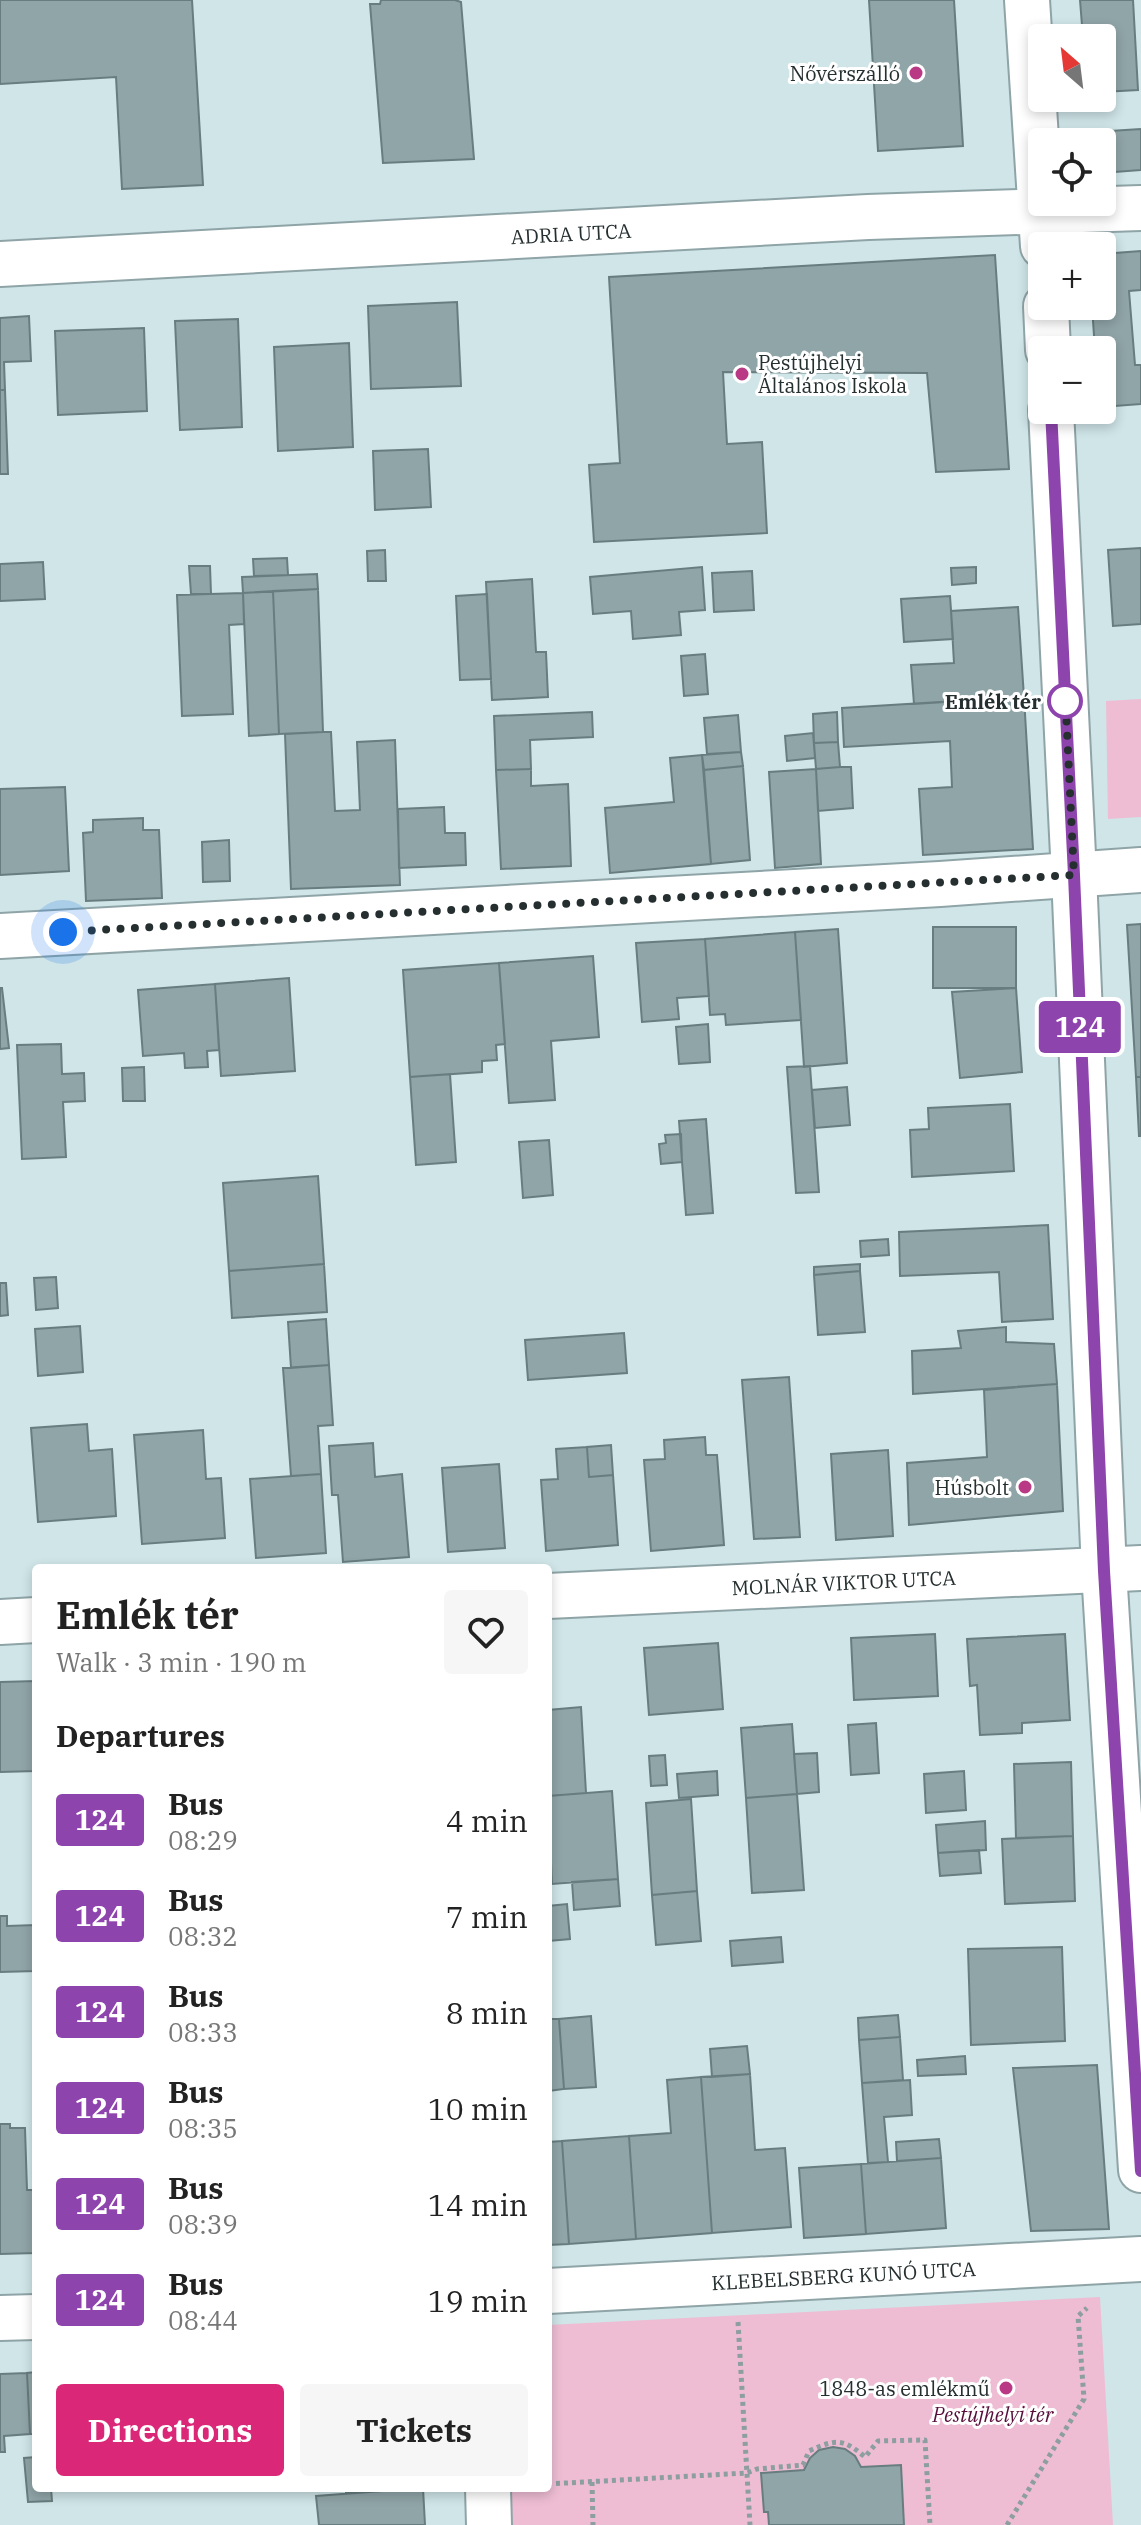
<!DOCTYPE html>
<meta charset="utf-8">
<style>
:root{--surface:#fff;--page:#f6f6f6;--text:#222;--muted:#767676;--accent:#db2777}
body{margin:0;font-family:"IBM Plex Serif",serif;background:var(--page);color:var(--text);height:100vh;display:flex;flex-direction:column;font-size:30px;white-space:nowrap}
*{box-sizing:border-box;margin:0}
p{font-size:26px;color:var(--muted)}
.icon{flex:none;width:44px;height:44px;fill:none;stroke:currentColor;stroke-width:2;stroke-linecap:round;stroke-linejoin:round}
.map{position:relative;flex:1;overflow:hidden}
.details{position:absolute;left:32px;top:1564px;width:520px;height:928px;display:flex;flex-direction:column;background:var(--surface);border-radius:8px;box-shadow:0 4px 12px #0003}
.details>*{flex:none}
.badge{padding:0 16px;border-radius:6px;font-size:28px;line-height:52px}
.needle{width:52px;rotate:332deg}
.fabs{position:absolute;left:1028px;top:24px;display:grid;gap:16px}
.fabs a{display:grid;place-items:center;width:88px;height:88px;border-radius:8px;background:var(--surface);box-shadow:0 4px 12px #0003;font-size:40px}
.you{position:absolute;width:40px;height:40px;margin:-20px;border:6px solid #fff;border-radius:50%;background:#1a73e8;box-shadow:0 0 0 12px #1a73e833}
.map>.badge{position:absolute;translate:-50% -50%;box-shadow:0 0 0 4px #fff}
h2{padding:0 24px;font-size:30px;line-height:72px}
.round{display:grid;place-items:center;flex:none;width:84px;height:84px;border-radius:8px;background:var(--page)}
.summary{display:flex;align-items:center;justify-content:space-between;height:136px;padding:0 24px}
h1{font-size:38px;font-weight:700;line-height:60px}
.action{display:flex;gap:16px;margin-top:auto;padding:16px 24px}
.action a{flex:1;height:92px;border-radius:8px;background:var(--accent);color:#fff;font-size:32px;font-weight:700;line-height:92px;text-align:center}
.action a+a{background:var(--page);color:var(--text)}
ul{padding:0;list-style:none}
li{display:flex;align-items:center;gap:24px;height:96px;padding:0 24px}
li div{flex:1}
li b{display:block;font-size:30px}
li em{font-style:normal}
li .badge{min-width:88px;font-weight:700;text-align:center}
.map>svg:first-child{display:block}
.green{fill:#eebdd4}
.building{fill:#90a5a8;stroke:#687d7f;stroke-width:2}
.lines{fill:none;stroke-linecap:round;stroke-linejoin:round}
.minor-casing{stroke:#8fa4a7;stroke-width:48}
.path{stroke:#8d9ea0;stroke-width:5;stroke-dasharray:4 4;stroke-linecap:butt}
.minor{stroke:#fff;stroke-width:44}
.line-casing{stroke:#fff;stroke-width:18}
.line{stroke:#8e44ad;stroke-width:12}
.walk{stroke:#262f30;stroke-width:8;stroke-dasharray:0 14.4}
.poi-dot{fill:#ba3984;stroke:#fff;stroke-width:3}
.stop-dot{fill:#fff;stroke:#8e44ad;stroke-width:4}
.labels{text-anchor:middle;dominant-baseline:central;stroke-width:6;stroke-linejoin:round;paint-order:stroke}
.poi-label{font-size:20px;fill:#262f30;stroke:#fff;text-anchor:end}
.street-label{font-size:20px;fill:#262f30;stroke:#fff}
.stop-label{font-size:20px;font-weight:bold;fill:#262f30;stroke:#fff;text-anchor:end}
.park-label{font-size:20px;font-style:italic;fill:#570e3b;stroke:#fff}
</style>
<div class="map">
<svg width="1141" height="2525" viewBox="0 0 1141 2525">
<rect width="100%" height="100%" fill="#cfe5e8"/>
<path class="green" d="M1141,699V817L1108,819L1106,701Z
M1100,2297L1113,2525H512L511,2488H548V2325Z"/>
<path class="building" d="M0,0H192L203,185L122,189L116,77L0,84Z
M381,0H455L461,2L474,159L383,163L370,4H380Z
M869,0H954L963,146L878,151Z
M1080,0H1133L1138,90L1102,92V38H1083Z
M1141,129V170L1102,173V142H1080L1079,133Z
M1141,251V290L1129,291L1135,365H1141V404L1102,407V350H1095L1092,306H1102V254Z
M995,255L1009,469L936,472L927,373L723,372L727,444L762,442L767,533L594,542L589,465L620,463L609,277Z
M457,302L461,386L371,389L368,306Z
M29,316L31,361L4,362L5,390H0V318Z
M238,319L242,427L180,430L175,321Z
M144,328L147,411L58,415L55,331Z
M349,343L353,447L278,451L274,347Z
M0,390H5L8,474H0Z
M428,449L431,507L375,510L373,451Z
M1141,548V624L1113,626L1108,550Z
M385,550L386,581H368L367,551Z
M287,558L288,575L254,576L253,559Z
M43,562L45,599L0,601V564Z
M189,566H210L211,594H191Z
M702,567L705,610L679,612L681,635L633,639L631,611L593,614L590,577Z
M976,567V583L952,585L951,568Z
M752,571L754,610L714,612L712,573Z
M317,574L318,589L243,593L242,577Z
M532,579L536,652H546L548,697L492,700L486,582Z
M318,589L323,732L279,734L273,591Z
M273,591L279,734L249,736L243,593Z
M243,593L244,624L229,625L233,714L182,716L177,595Z
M487,594L491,679L460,680L456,596Z
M950,596L953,639L904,642L901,599Z
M1018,607L1024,697L914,704L911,665L954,663L951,611Z
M705,654L708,694L684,696L681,656Z
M1024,697L1033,849L923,855L919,789L952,787L950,741L844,747L842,708Z
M592,712L593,737L530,740L531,769L496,770L494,716Z
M837,712L838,742L814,743L813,714Z
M738,715L741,752L707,754L704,718Z
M323,732H331L335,811L360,810L357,742L395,740L400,885L291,889L285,734Z
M813,733L815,758L787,761L785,736Z
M838,742L840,767L816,769L814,743Z
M741,752L743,766L704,770L702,755Z
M702,755L711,864L610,873L605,808L674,802L670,758Z
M743,766L750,860L711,864L704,770Z
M840,767H851L853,808L818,811L816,769Z
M531,769V786L568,784L571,866L501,869L496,770Z
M816,769L821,864L775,868L769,772Z
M65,787L69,871L0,875V789Z
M444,807L445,833H465L466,865L399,868L398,809Z
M143,818V830H159L162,898L86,901L83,833L93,832V820Z
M229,840L230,881L203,882L202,842Z
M1141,924V1077H1136L1127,925Z
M933,927H1016V988H933Z
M838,929L847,1063L804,1067L795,932Z
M795,932L801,1020L726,1025L725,1014L710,1015L705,939Z
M705,939L709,996L677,998L679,1019L642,1022L636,943Z
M593,956L599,1037L551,1041L555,1100L509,1103L499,963Z
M499,963L505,1044L496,1045L497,1060L482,1061V1072L410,1077L403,970Z
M289,978L295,1071L221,1076L215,984Z
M215,984L219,1050L207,1051L208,1067L185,1068L184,1053L143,1056L138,990Z
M0,988H2L9,1048L0,1049Z
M1016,988L1022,1072L960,1078L952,992Z
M708,1024L710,1062L679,1064L676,1027Z
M61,1044L62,1074L84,1073L85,1101L63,1102L66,1157L22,1159L17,1045Z
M810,1066L819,1192L796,1193L787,1067Z
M144,1067L145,1101H123L122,1068Z
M450,1074L456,1162L416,1165L410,1077Z
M1136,1077H1141V1136H1139Z
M847,1087L850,1125L815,1128L812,1090Z
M1010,1104L1014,1171L912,1177L910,1130L929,1129L928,1108Z
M706,1119L713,1213L686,1215L679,1121Z
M681,1134L682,1162L661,1164L659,1144L666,1143L665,1135Z
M549,1140L553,1195L523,1198L519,1142Z
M318,1176L324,1264L229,1271L223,1183Z
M1048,1225L1053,1319L1002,1322L999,1272L900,1276L899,1232Z
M888,1239L889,1255L861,1257L860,1241Z
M324,1264L327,1312L232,1318L229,1271Z
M860,1264V1271L814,1275V1267Z
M860,1271L865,1332L818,1335L814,1275Z
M56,1277L58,1308L36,1310L34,1278Z
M0,1283H6L8,1315L0,1316Z
M326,1319L329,1365L291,1368L288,1322Z
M80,1326L83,1372L38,1376L35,1329Z
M1006,1327V1342L1054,1344L1057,1384L913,1394L912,1351L961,1348L958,1331Z
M624,1333L627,1373L528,1380L525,1340Z
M329,1365L333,1425L318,1426L321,1474L291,1476L283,1368Z
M789,1377L800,1537L754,1539L742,1380Z
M1057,1384L1063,1511L909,1525L907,1463L987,1457L984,1390Z
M87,1424L89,1451L112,1449L116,1516L38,1522L31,1428Z
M203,1430L206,1479L221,1478L225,1538L142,1544L134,1435Z
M705,1437L706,1455H717L724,1545L651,1551L644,1460L665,1459L664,1440Z
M373,1443L375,1477L402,1474L409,1557L343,1562L338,1495H332L329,1446Z
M611,1445L613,1475L589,1477L587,1447Z
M587,1447L589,1477L613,1475L618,1545L546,1551L541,1480L558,1479L556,1449Z
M888,1450L893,1536L836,1540L831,1454Z
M499,1464L505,1548L448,1552L442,1468Z
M321,1474L326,1553L256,1558L250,1479Z
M935,1634L938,1696L854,1700L851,1638Z
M1065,1634L1070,1720L1022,1723V1733L980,1735L977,1685L970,1686L967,1639Z
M718,1643L723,1709L649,1715L644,1648Z
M36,1681V1771L0,1772V1682Z
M581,1707L586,1793L548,1796V1710Z
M876,1723L879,1773L851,1775L848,1725Z
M792,1724L797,1794L746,1798L741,1728Z
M817,1753L819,1792L797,1794L794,1754Z
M665,1755L667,1785L651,1786L649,1756Z
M1071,1762L1073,1836L1016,1838L1014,1764Z
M717,1771L718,1795L679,1798L677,1774Z
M964,1771L966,1810L926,1813L924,1774Z
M612,1791L618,1879L552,1884L548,1796Z
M797,1794L804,1890L752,1893L746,1798Z
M691,1799L697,1891L652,1895L646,1803Z
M985,1821L986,1850L938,1853L936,1825Z
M1073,1836L1075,1901L1005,1904L1002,1839Z
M979,1850L981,1873L940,1876L938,1853Z
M618,1879L620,1906L574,1910L572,1882Z
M697,1891L701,1941L656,1945L652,1895Z
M567,1904L570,1939L549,1941L548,1906Z
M0,1916H7V1926L36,1925V1971L0,1972Z
M781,1937L783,1962L732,1966L730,1941Z
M1062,1947L1065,2041L971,2045L968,1949Z
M898,2015L900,2037L859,2040L858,2018Z
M591,2016L596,2087L564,2089L559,2019Z
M548,2019H559L564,2089L548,2091Z
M900,2037L903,2080L862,2083L859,2040Z
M747,2046L750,2074L712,2077L710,2049Z
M965,2056L966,2074L918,2076L917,2060Z
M1097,2065L1109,2229L1031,2231L1013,2068Z
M750,2074L755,2150L785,2148L791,2227L712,2233L701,2077Z
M701,2077L712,2233L636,2239L629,2136L671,2133L667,2080Z
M910,2080L912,2115L884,2117L888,2162L868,2163L862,2083Z
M0,2124H10V2128H25L27,2190H36V2253L0,2254Z
M629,2136L636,2239L569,2244L562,2141Z
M939,2139L941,2158L897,2161L896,2142Z
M562,2141L569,2244L548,2245V2142Z
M941,2158L946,2228L866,2234L861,2164Z
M861,2164L866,2234L804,2238L799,2168Z
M36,2372V2434H30L27,2373Z
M27,2373L30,2434L4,2436L5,2452H0V2374Z
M833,2447L845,2449L855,2456L861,2467L901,2465L904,2525H769L768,2512H764L761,2473L804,2470L810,2458L819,2450Z
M36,2457V2488H51L52,2501L28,2502L24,2458Z
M346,2488H418L346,2493Z
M423,2488L425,2525H319L316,2496Z"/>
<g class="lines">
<g class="minor-casing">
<g id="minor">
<path d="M1027,0L1043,246"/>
<path id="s1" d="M0,264L868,217L1141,208"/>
<path d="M1046,306L1048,350"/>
<path d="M1051,410L1074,875L1104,1571L1141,2170"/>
<path d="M0,936L940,884L1141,870"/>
<path id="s2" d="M548,1596L1141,1568"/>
<path d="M0,1622L36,1620"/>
<path id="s3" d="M548,2291L1141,2259"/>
<path d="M0,2318L36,2317"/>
<path d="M488,2488L489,2525"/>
</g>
</g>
<path class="path" d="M738,2322L750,2525
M592,2482L593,2525
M548,2484L747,2473L757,2469L803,2465L809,2451C835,2439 843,2438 865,2457L878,2441L925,2440L930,2525
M1007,2525L1084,2399L1078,2316L1087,2308"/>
<use href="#minor" class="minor"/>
</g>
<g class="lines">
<g class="line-casing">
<path id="line" d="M1051,410L1074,875L1104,1571L1141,2171"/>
</g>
<use href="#line" class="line"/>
<path class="walk" d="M63,932L1074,875L1065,689V701"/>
</g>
<g class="poi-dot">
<circle cx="916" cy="73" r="8"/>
<circle cx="742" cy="374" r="8"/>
<circle cx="1025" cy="1487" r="8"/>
<circle cx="1006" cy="2388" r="8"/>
</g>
<circle class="stop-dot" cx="1065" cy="701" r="16"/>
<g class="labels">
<g class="poi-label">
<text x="900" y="73">Nővérszálló</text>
<text x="758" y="362" text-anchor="start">Pestújhelyi<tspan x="758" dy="23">Általános Iskola</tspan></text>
<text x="1009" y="1487">Húsbolt</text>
<text x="990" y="2388">1848-as emlékmű</text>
</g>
<g class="street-label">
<text stroke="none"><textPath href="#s1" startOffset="572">ADRIA UTCA</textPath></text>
<text stroke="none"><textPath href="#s2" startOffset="296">MOLNÁR VIKTOR UTCA</textPath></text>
<text stroke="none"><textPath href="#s3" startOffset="296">KLEBELSBERG KUNÓ UTCA</textPath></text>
</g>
<g class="stop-label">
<text x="1041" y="701">Emlék tér</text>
</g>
<g class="park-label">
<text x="993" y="2414">Pestújhelyi tér</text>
</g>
</g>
</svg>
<div class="fabs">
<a><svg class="needle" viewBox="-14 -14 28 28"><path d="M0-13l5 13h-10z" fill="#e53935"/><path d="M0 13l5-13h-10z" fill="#767676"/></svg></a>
<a><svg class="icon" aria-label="locate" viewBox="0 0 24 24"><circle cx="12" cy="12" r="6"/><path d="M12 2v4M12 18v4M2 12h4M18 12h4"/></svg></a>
<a>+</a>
<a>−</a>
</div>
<div class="you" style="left:63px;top:932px"></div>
<b class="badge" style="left:1080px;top:1027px;background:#8e44ad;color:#fff">124</b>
<section class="details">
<div class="summary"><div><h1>Emlék tér</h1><p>Walk · 3 min · 190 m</p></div><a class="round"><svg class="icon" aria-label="heart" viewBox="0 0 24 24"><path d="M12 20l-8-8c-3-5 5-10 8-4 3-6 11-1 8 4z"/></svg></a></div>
<h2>Departures</h2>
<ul>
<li><span class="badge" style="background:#8e44ad;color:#fff">124</span><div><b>Bus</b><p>08:29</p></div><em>4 min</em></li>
<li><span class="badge" style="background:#8e44ad;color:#fff">124</span><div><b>Bus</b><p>08:32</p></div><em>7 min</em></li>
<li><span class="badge" style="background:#8e44ad;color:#fff">124</span><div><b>Bus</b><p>08:33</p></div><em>8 min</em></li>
<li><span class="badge" style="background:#8e44ad;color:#fff">124</span><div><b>Bus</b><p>08:35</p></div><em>10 min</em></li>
<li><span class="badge" style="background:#8e44ad;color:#fff">124</span><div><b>Bus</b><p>08:39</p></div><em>14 min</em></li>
<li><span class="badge" style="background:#8e44ad;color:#fff">124</span><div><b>Bus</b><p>08:44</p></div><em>19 min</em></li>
</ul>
<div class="action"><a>Directions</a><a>Tickets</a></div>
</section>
</div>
